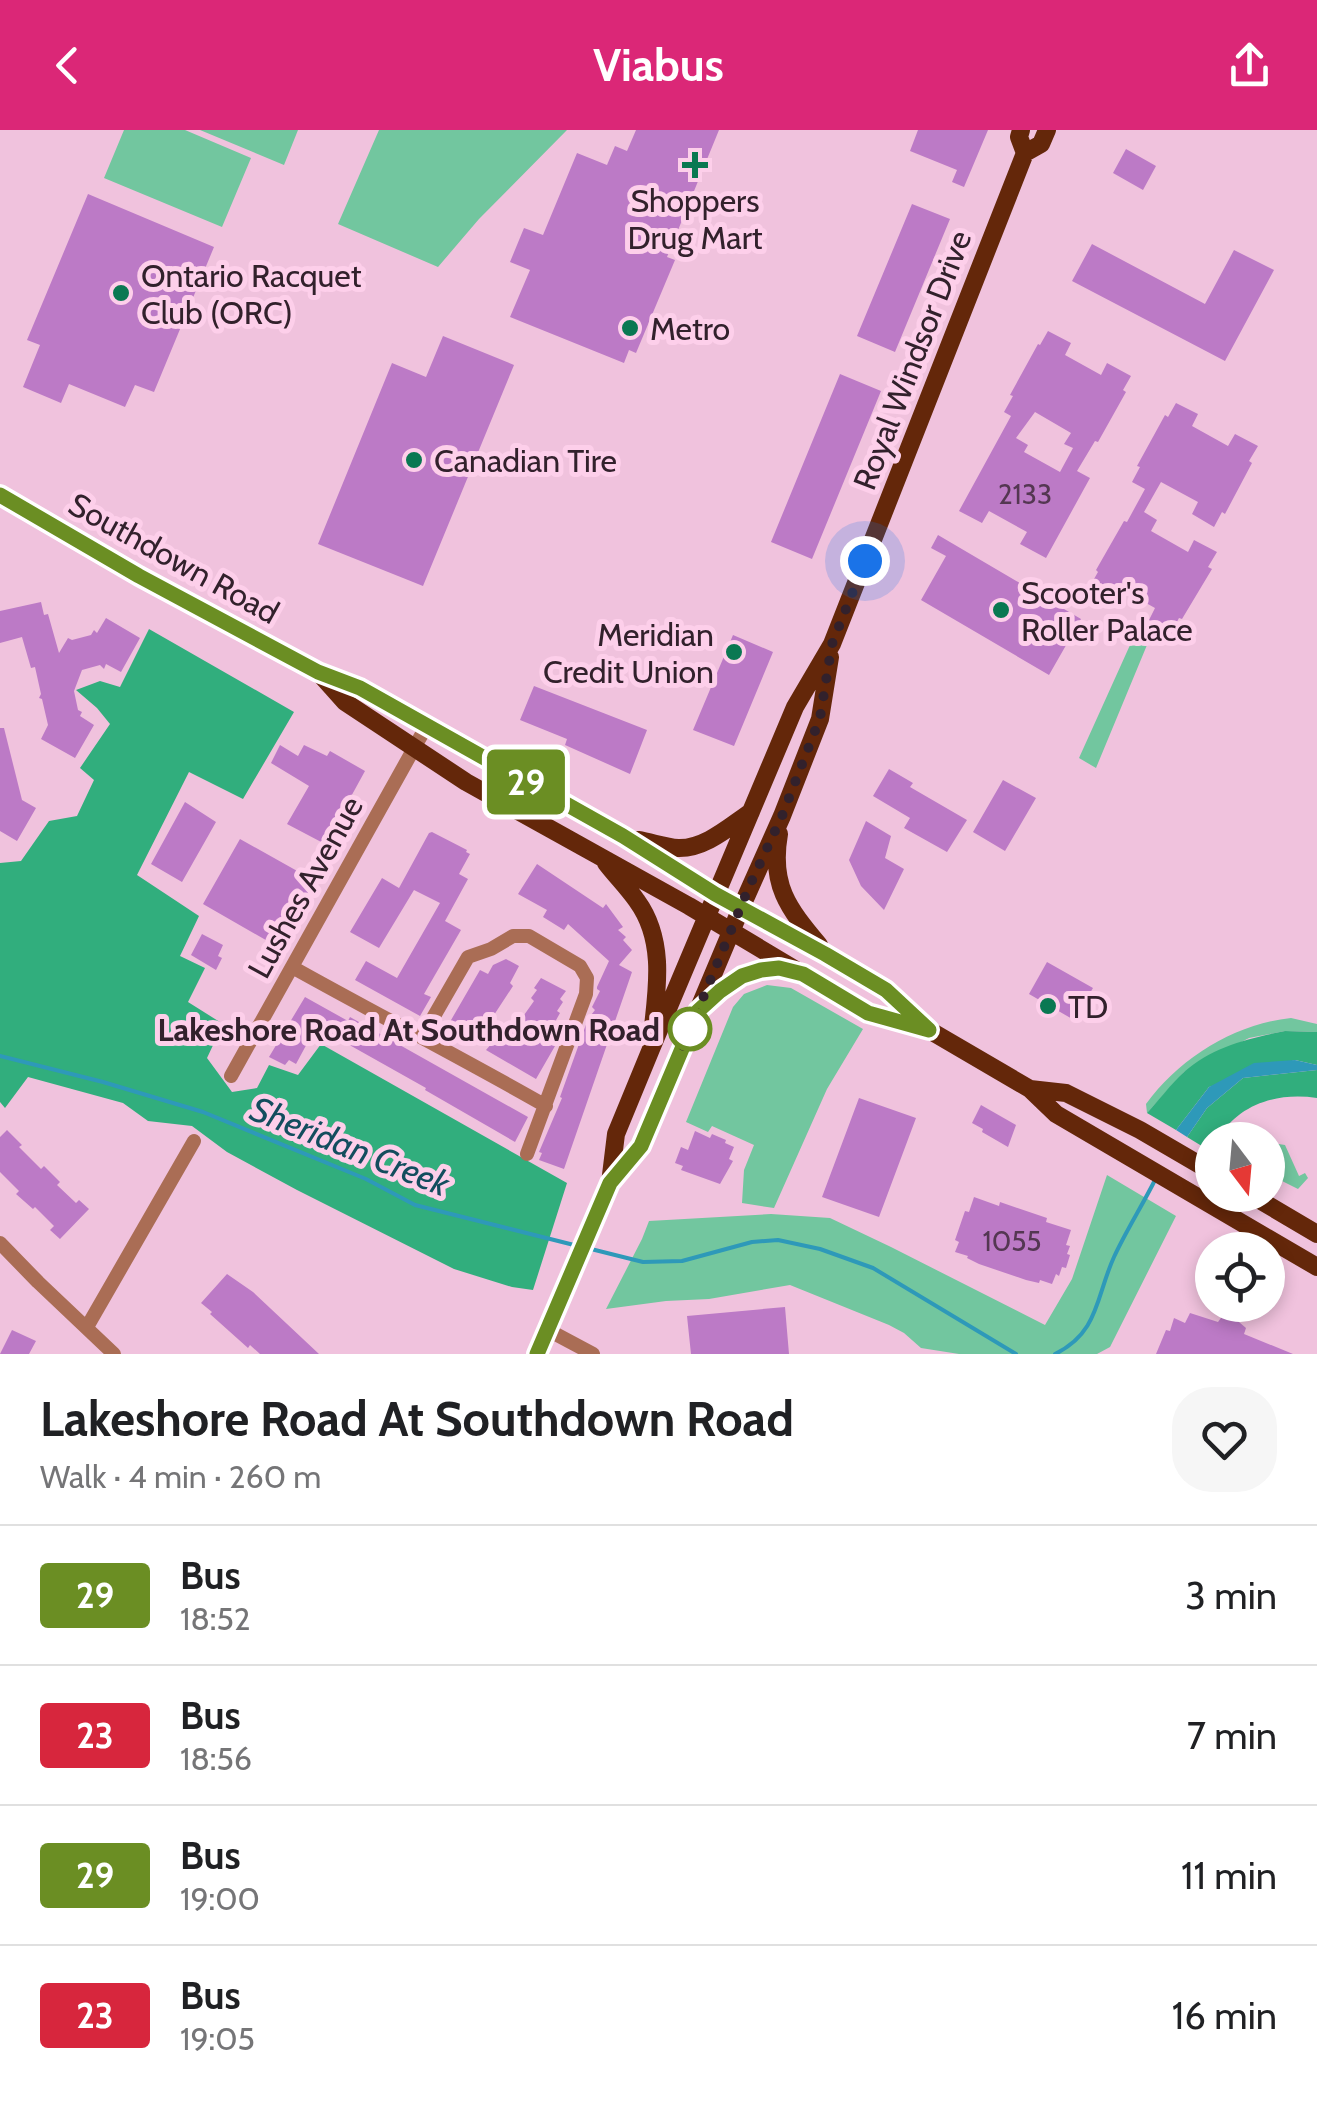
<!DOCTYPE html>
<meta charset="utf-8">
<style>
:root{--surface:#fff;--page:#f6f6f6;--text:#202124;--muted:#757577;--line:#e0e0e0;--accent:#db2777}
body{margin:0;font-family:Cabin,sans-serif;background:var(--page);color:var(--text);height:100vh;display:flex;flex-direction:column;font-size:38px;white-space:nowrap}
*{box-sizing:border-box;margin:0}
p{font-size:32px;color:var(--muted)}
.icon{flex:none;width:55px;height:55px;fill:none;stroke:currentColor;stroke-width:2;stroke-linecap:round;stroke-linejoin:round}
.map{position:relative;height:1224px;overflow:hidden}
.panel{display:flex;flex-direction:column;background:var(--surface);flex:1}
.panel>*{flex:none}
.badge{padding:0 20px;border-radius:8px;font-size:35px;line-height:65px}
.needle{width:65px;rotate:164deg}
.tools{position:absolute;left:1195px;top:992px;display:grid;gap:20px}
.tools a{display:grid;place-items:center;width:90px;height:90px;border-radius:50%;background:var(--surface);box-shadow:0 5px 15px #0003;font-size:50px}
.you{position:absolute;width:50px;height:50px;margin:-25px;border:8px solid #fff;border-radius:50%;background:#1a73e8;box-shadow:0 0 0 15px #1a73e833}
.map>.badge{position:absolute;translate:-50% -50%;box-shadow:0 0 0 5px #fff}
.round{display:grid;place-items:center;flex:none;width:105px;height:105px;border-radius:40px;background:var(--page)}
.headline{display:flex;align-items:center;justify-content:space-between;height:170px;padding:0 40px}
h1{font-size:48px;font-weight:700;line-height:75px}
ul{padding:0;list-style:none}
li{display:flex;align-items:center;gap:30px;height:140px;padding:0 40px;border-top:2px solid var(--line)}
li div{flex:1}
li b{display:block;font-size:38px}
li em{font-style:normal}
li .badge{min-width:110px;font-weight:700;text-align:center}
header{display:flex;justify-content:space-between;align-items:center;height:130px;padding:0 40px;background:var(--accent);color:#fff;font-size:45px;font-weight:700}
.map>svg:first-child{display:block}
.green{fill:#72c69f}
.forest{fill:#31ae7d}
.water{fill:#2e99b9}
.lines{fill:none;stroke-linecap:round;stroke-linejoin:round}
.stream{stroke:#2e99b9;stroke-width:4}
.building{fill:#bc7ac6;fill-rule:evenodd}
.minor{stroke:#aa6d55;stroke-width:14}
.major{stroke:#64270a;stroke-width:18}
.line-casing{stroke:#fff;stroke-width:22}
.line{stroke:#6b8e23;stroke-width:15}
.walk{stroke:#32212c;stroke-width:10;stroke-dasharray:0 18}
.poi-dot{fill:#0a7852;stroke:#fdcfea;stroke-width:4}
.stop-dot{fill:#fff;stroke:#6b8e23;stroke-width:5}
.labels{text-anchor:middle;dominant-baseline:central;stroke-width:10;stroke-linejoin:round;paint-order:stroke}
.number-label{font-size:28px;fill:#543752}
.poi-label{font-size:32px;fill:#32212c;stroke:#fdcfea;text-anchor:start}
.street-label{font-size:32px;fill:#32212c;stroke:#fdcfea}
.stop-label{font-size:32px;font-weight:bold;fill:#32212c;stroke:#fdcfea;text-anchor:end}
.water-label{font-size:35px;font-style:italic;fill:#134d5e;stroke:#fdcfea}
</style>
<header><svg class="icon" aria-label="back" viewBox="0 0 24 24"><path d="M15 5l-7 7 7 7"/></svg>Viabus<svg class="icon" aria-label="share" viewBox="0 0 24 24"><path d="M12 15V3M7 8l5-5 5 5M5 13v7h14v-7"/></svg></header>
<div class="map">
<svg width="1317" height="1224" viewBox="0 0 1317 1224">
<rect width="100%" height="100%" fill="#f0c2dd"/>
<path class="green" d="M124,0H185L251,28L222,97L104,48Z
M200,0H298L284,35Z
M379,0H567L479,89L438,137L338,94Z
M1135,504L1147,515L1096,638L1079,628Z
M767,855L791,858L863,899L827,959L774,1078L742,1073L744,1040L754,1015L712,996L708,1002L686,992L733,877L744,864Z
M1291,888L1317,894V902L1285,901L1249,908L1184,942L1147,983L1146,974C1180,928 1234,894 1291,888Z
M1272,1013L1285,1015L1299,1046L1305,1043L1308,1048L1298,1059L1268,1044V1015Z
M1107,1045L1176,1086L1110,1217L1097,1224H959L921,1218L904,1203L889,1195L790,1155L709,1169L666,1171L606,1179L642,1109L649,1091L771,1084L830,1088L891,1117L1045,1195L1072,1149Z"/>
<path class="forest" d="M149,499L294,582L243,669L189,642L137,745L199,786L180,826L205,838L188,872L223,894L207,928L232,962L257,958L269,935L298,945L321,914L567,1053L533,1160L512,1157L454,1139L297,1060L227,1022L192,996L148,991L123,973L28,947L5,978L0,972V733L21,731L49,691L77,686L94,650L80,638L110,594L97,578L76,560L100,551L120,557Z
M1285,901L1317,902V935L1295,930L1209,957L1176,1000L1147,983C1159,970 1171,954 1184,942C1212,917 1249,908 1285,901Z
M1317,940V968C1277,962 1238,974 1217,1010H1212V1015L1205,1018L1187,1007L1207,978L1243,948Z"/>
<path class="water" d="M1295,930L1317,935V940L1243,948L1207,978L1187,1007L1176,1000L1209,957L1254,933Z"/>
<g class="lines">
<path class="stream" d="M0,926L103,952L203,982L366,1049L415,1075L578,1116
M587,1118L643,1132L682,1131L752,1112L778,1110L820,1119L873,1138L1016,1224
M1055,1224C1099,1203 1096,1166 1114,1127C1126,1101 1142,1076 1155,1050"/>
</g>
<path class="building" d="M636,0H719L667,127L675,130L636,223L629,220L624,233L510,187L530,140L510,132L524,98L543,105L577,23L607,35L615,16L627,21Z
M918,0H988L964,57L952,52L957,40L910,21Z
M1126,19L1156,36L1143,60L1113,43Z
M88,64L214,117L154,262L135,255L125,277L69,254L61,273L23,257L40,215L27,210Z
M912,74L950,89L895,222L857,206Z
M1092,114L1205,174L1234,120L1274,140L1225,231L1072,151Z
M1048,201L1071,213L1065,225L1101,245L1107,233L1131,246L1123,260L1126,262L1098,312L1095,311L1077,341L1090,348L1046,428L1020,414L1027,402L989,381L982,393L959,381L1011,286L1004,282L1013,266L1010,265L1038,214L1040,215ZM1035,282L1071,303L1064,314L1073,318L1060,342L1024,322L1028,315L1016,308Z
M443,206L514,235L423,456L318,414L392,233L426,247Z
M840,244L881,261L812,429L771,412Z
M1176,273L1198,284L1192,296L1228,316L1235,304L1258,316L1249,331L1252,333L1225,384L1222,382L1214,397L1192,384L1198,372L1161,352L1144,382L1157,390L1151,401L1188,422L1194,410L1217,422L1208,437L1212,439L1182,489L1179,488L1171,503L1149,490L1155,478L1119,458L1112,469L1090,456L1098,442L1096,440L1124,391L1127,392L1145,359L1132,352L1140,337L1137,336L1165,285L1168,287Z
M938,405L1081,489L1049,545L921,470L946,426L931,418Z
M41,472L44,485L48,484L59,523L68,508L72,510L91,505L94,500L97,503L106,488L140,508L121,542L106,534L104,539L100,535L82,540L74,561L78,580L82,582L80,586L94,595L75,628L41,609L48,595L42,569L39,568L41,564L35,537L31,538L22,507L0,513V481Z
M733,505L773,522L734,616L693,600Z
M534,556L647,600L630,644L565,615L567,609L520,590Z
M0,598H4L22,670L36,678L17,711L0,701Z
M280,615L298,626L304,615L327,626L330,621L365,641L325,714L287,694L309,656L271,633Z
M889,639L913,653L910,657L967,690L947,722L904,698L910,688L873,666Z
M1003,650L1036,668L1005,721L973,702Z
M185,672L216,692L182,752L151,734Z
M866,691L891,706L885,728L904,739L884,780L861,756L849,730Z
M432,702L467,720L466,722L470,724L459,744L468,749L445,791L461,800L424,864L431,867L420,886L355,850L366,831L397,848L440,773L414,760L379,818L350,802L382,748L399,758L429,703Z
M240,709L315,751L278,817L203,774Z
M537,734L603,778L606,774L623,797L618,800L626,807L623,810L632,820L619,835L632,842L564,1039L539,1030L542,1023L539,1022L562,968L560,967L588,889L595,880L592,877L600,861L597,859V857L609,831L568,794L564,800L543,787L547,780L518,764Z
M202,804L223,815L218,826L222,828L216,840L191,825Z
M506,829L519,836L510,853L513,856L475,914L447,897L480,840L488,844L493,835Z
M1047,832L1093,858L1074,890L1029,864Z
M541,848L566,861L560,869L563,872L557,881L560,883L545,910L555,916L536,949L486,920L511,891L517,895L534,871L531,868L537,860L534,858Z
M305,867L348,891L350,887L528,987L515,1012L425,960L426,958L321,899L314,910L310,908L296,934L289,930L285,935L269,927Z
M859,968L916,988L879,1087L822,1067Z
M981,975L1016,995L1008,1017L982,1002L983,999L972,993Z
M7,1000L22,1015L19,1017L41,1039L44,1036L60,1052L57,1055L76,1073L79,1070L89,1079L60,1109L50,1100L54,1096L35,1077L33,1079L16,1064L19,1061L0,1042V1007Z
M695,1001L710,1008L712,1004L726,1010L725,1013L734,1017L729,1029L733,1031L720,1054L681,1040L683,1036L675,1033L681,1017L688,1020Z
M974,1067L999,1076L1000,1072L1047,1088L1046,1092L1071,1100L1066,1115L1070,1116L1067,1124L1070,1125L1066,1138L1062,1137L1059,1146L1056,1144L1052,1154L1040,1150L1039,1153L1026,1150L979,1134L967,1128L968,1126L955,1122L959,1112L955,1110L965,1081L969,1082Z
M227,1144L253,1162L319,1224H260L250,1215L248,1218L210,1184L212,1182L201,1173Z
M785,1177L789,1224H691L687,1186Z
M1226,1181L1246,1198L1244,1204L1293,1224H1156L1166,1200L1170,1201L1174,1188L1185,1193L1190,1183L1218,1192Z
M12,1200L36,1211L29,1224H0Z"/>
<g class="lines">
<path class="minor" d="M292,837C376,884 462,928 546,976
M422,907L468,827L491,819L513,806H529L580,836L587,848L586,864L527,1024
M231,946L427,595
M0,1113L38,1152L114,1224
M87,1197L194,1011
M548,1200L593,1224"/>
<path class="major" d="M1021,0L1019,7L1025,23
M0,365L139,446L318,543L360,558L623,706L715,764L886,859L929,900L1030,959L1056,984L1317,1137
M320,544L345,572L466,652L689,776L868,883L924,899
M779,704C770,755 788,778 819,815
M638,710C651,712 665,717 678,718C705,719 730,696 751,682
M606,733C616,746 628,758 637,771C664,808 658,854 653,896
M702,877C729,853 756,832 793,842
M1030,959L1066,963L1140,1000L1212,1042
M610,1053L641,1016L741,778L782,686L820,589L830,527
M1251,1065L1317,1104
M538,1224L610,1053L616,1004L651,919L795,577L832,514L1025,23L1041,14L1047,0"/>
</g>
<g class="lines">
<g class="line-casing">
<path id="line" d="M0,365L139,446L318,542L360,558L623,706L715,764L825,824L886,860L929,900L868,883L803,844L779,838L761,840L742,846L720,861L698,881L641,1016L610,1053L537,1224"/>
</g>
<use href="#line" class="line"/>
<path class="walk" d="M690,899L683,916L749,757L782,686L820,588L832,514L865,431"/>
</g>
<g class="poi-dot">
<path d="M690 20h10v10h10v10h-10v10h-10v-10h-10v-10h10z"/>
<circle cx="121" cy="163" r="10"/>
<circle cx="630" cy="198" r="10"/>
<circle cx="414" cy="330" r="10"/>
<circle cx="1001" cy="480" r="10"/>
<circle cx="734" cy="522" r="10"/>
<circle cx="1048" cy="876" r="10"/>
</g>
<circle class="stop-dot" cx="690" cy="899" r="20"/>
<g class="labels">
<g class="number-label">
<text x="1025" y="364">2133</text>
<text x="1012" y="1111">1055</text>
</g>
<g class="poi-label">
<text x="695" y="70" text-anchor="middle">Shoppers<tspan x="695" dy="37">Drug Mart</tspan></text>
<text x="141" y="145">Ontario Racquet<tspan x="141" dy="37">Club (ORC)</tspan></text>
<text x="650" y="198">Metro</text>
<text x="434" y="330">Canadian Tire</text>
<text x="1021" y="462">Scooter's<tspan x="1021" dy="37">Roller Palace</tspan></text>
<text x="714" y="504" text-anchor="end">Meridian<tspan x="714" dy="37">Credit Union</tspan></text>
<text x="1068" y="876">TD</text>
</g>
<g class="street-label">
<text transform="translate(912 230) rotate(-69)">Royal Windsor Drive</text>
<text transform="translate(174 428) rotate(29)">Southdown Road</text>
<text transform="translate(305 757) rotate(-61)">Lushes Avenue</text>
</g>
<g class="stop-label">
<text x="660" y="899">Lakeshore Road At Southdown Road</text>
</g>
<g class="water-label">
<text transform="translate(350 1016) rotate(22)">Sheridan Creek</text>
</g>
</g>
</svg>
<div class="tools">
<a><svg class="needle" viewBox="-14 -14 28 28"><path d="M0-13l5 13h-10z" fill="#e53935"/><path d="M0 13l5-13h-10z" fill="#757577"/></svg></a>
<a><svg class="icon" aria-label="locate" viewBox="0 0 24 24"><circle cx="12" cy="12" r="6"/><path d="M12 2v4M12 18v4M2 12h4M18 12h4"/></svg></a>
</div>
<div class="you" style="left:865px;top:431px"></div>
<b class="badge" style="left:526px;top:652px;background:#6b8e23;color:#fff">29</b>
</div>
<section class="panel">
<div class="headline"><div><h1>Lakeshore Road At Southdown Road</h1><p>Walk · 4 min · 260 m</p></div><a class="round"><svg class="icon" aria-label="heart" viewBox="0 0 24 24"><path d="M12 20l-8-8c-3-5 5-10 8-4 3-6 11-1 8 4z"/></svg></a></div>
<ul>
<li><span class="badge" style="background:#6b8e23;color:#fff">29</span><div><b>Bus</b><p>18:52</p></div><em>3 min</em></li>
<li><span class="badge" style="background:#d7263d;color:#fff">23</span><div><b>Bus</b><p>18:56</p></div><em>7 min</em></li>
<li><span class="badge" style="background:#6b8e23;color:#fff">29</span><div><b>Bus</b><p>19:00</p></div><em>11 min</em></li>
<li><span class="badge" style="background:#d7263d;color:#fff">23</span><div><b>Bus</b><p>19:05</p></div><em>16 min</em></li>
</ul>
</section>
